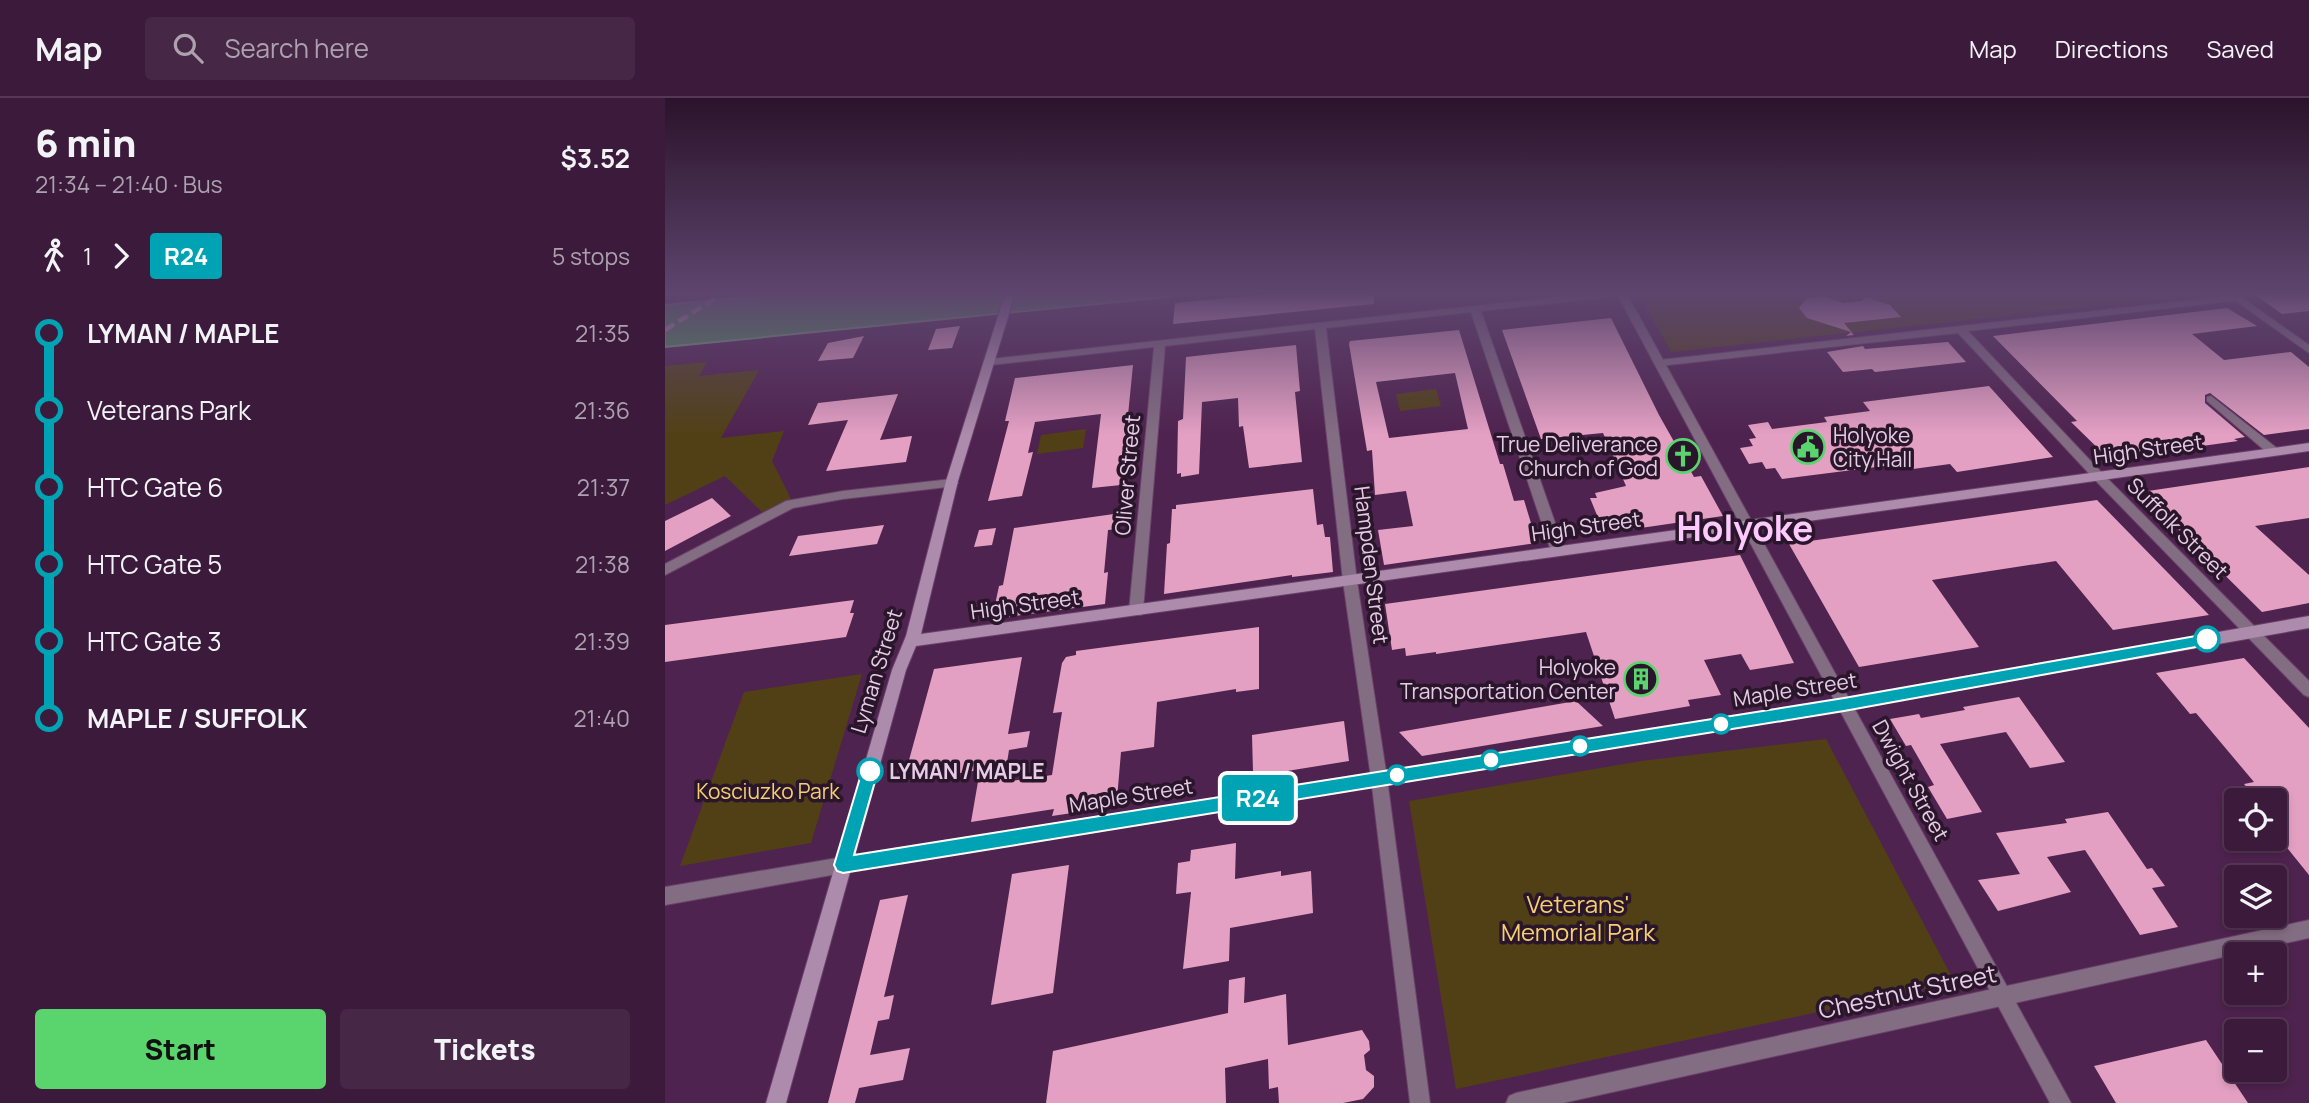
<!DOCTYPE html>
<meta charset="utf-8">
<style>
:root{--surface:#3b1a3b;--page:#462746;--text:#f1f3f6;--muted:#aca1af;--line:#543855;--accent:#5ad56e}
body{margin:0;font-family:Manrope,sans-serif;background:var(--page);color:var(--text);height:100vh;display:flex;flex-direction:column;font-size:26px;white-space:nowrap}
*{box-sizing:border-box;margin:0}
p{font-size:23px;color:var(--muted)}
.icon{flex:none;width:38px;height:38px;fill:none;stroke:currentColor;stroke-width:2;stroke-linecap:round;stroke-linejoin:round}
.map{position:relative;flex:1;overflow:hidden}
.details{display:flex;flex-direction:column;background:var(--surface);width:665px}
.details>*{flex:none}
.badge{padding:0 14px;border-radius:5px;font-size:24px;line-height:46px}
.controls{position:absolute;left:1559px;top:690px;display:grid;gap:14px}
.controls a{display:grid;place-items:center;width:63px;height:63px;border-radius:7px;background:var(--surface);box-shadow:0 4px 10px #0003,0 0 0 2px var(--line);font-size:35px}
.map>.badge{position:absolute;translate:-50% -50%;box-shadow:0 0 0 4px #fff}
.legs{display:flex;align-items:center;gap:10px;height:77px;padding:0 35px;font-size:23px}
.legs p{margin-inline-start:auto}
.head{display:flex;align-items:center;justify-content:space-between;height:119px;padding:0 35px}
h1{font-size:38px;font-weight:800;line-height:52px}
.button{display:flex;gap:14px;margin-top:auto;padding:14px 35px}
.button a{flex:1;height:80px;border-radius:7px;background:var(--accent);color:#111;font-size:28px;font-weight:800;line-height:80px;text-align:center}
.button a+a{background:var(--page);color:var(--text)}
ul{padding:0 35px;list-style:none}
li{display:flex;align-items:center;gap:24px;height:77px;font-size:26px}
li i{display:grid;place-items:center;width:10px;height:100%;margin:0 9px;background:currentColor}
li i::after{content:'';width:18px;height:18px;margin:-9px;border:5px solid;border-radius:50%;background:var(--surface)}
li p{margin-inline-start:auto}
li:first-child i{background:linear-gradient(#0000 50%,currentColor 0)}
li:last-child i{background:linear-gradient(currentColor 50%,#0000 0)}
header{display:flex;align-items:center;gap:42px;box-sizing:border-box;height:98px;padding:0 35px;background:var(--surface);border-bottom:2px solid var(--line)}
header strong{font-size:33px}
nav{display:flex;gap:38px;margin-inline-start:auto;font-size:24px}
.search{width:490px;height:63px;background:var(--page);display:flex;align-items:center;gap:18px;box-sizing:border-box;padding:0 24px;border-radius:7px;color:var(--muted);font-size:26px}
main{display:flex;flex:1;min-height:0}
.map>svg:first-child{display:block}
.green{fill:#514016}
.water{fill:#4b9555;stroke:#7aa680;stroke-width:2}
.building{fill:#e4a0c3;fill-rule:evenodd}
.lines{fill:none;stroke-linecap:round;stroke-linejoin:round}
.minor-casing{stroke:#6a416a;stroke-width:2}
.tertiary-casing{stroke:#6a416a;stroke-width:2}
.secondary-casing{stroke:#6a416a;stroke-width:2}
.minor{fill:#836d82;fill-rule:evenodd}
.tertiary{fill:#836d82;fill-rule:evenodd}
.secondary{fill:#ad8bac;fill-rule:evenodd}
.rail{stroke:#bd9dbc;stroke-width:4.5;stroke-dasharray:11 5;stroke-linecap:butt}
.line-1{fill:#00a3b4;stroke:#fff;stroke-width:2}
.stop-1-dot{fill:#fff;stroke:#00a3b4;stroke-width:3.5}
.labels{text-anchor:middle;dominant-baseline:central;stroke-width:7;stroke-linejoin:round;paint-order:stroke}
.poi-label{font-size:21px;fill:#e7cce6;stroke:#2a162a;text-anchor:end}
.street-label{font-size:21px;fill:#e7cce6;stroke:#2a162a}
.stop-label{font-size:21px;font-weight:bold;fill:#e7cce6;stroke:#2a162a;text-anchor:start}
.park-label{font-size:21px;fill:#f7cf73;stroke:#2a162a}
.near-park-label{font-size:24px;fill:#f7cf73;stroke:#2a162a}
.near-street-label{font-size:24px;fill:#e7cce6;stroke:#2a162a}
.town-label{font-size:35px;font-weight:bold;fill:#fec9fe;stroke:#2a162a}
</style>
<header>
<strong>Map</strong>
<div class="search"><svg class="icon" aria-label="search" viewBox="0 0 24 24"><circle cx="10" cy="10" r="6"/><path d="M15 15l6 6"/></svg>Search here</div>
<nav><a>Map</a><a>Directions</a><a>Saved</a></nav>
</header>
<main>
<section class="details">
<div class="head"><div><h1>6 min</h1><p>21:34 – 21:40 · Bus</p></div><b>$3.52</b></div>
<div class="legs"><svg class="icon" aria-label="walk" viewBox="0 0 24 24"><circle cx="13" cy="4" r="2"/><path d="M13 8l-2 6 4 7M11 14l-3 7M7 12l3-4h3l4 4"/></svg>1<svg class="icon" aria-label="forward" viewBox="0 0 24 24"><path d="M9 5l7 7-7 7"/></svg><b class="badge" style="background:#00a3b4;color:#fff">R24</b><p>5 stops</p></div>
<ul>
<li><i style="color:#00a3b4"></i><b>LYMAN / MAPLE</b><p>21:35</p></li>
<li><i style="color:#00a3b4"></i><span>Veterans Park</span><p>21:36</p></li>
<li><i style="color:#00a3b4"></i><span>HTC Gate 6</span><p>21:37</p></li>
<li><i style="color:#00a3b4"></i><span>HTC Gate 5</span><p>21:38</p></li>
<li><i style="color:#00a3b4"></i><span>HTC Gate 3</span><p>21:39</p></li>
<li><i style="color:#00a3b4"></i><b>MAPLE / SUFFOLK</b><p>21:40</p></li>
</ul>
<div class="button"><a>Start</a><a>Tickets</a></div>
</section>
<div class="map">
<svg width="1644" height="1005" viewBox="0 0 1644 1005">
<rect width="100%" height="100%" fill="#4f234f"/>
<path class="green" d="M974,196H1543L1006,254Z
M42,264L34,278L94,272L56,340L119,333L107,363L126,401L97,414L60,378L0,407V268Z
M771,291L776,308L735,313L731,296Z
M421,331L418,350L372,356L376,337Z
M197,576L146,745L15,768L79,594Z
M1161,641L1290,885L791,991L744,703L976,663Z"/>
<path class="water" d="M110,196H532L0,249V207Z"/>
<path class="building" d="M604,196H709V206L508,226L510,205Z
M1589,196H1644V213L1617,216Z
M1159,198L1178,205L1197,203L1200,199L1225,207L1236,219L1179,225L1189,237L1181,238L1186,234L1142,220L1134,210L1141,201Z
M1562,210L1592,228L1527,236L1559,262L1626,254L1644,269V331L1599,337L1545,295L1540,297V305L1580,339L1569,341L1573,343L1444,361L1406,324L1412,323L1328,238Z
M946,220L994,317L1029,379L1036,378L1058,418L962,432L961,428L938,432L925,400H932L930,395L961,388L938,335L876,341L837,232Z
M295,228L287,250L263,252L271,231Z
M794,232L835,366H838L849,403L859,402L872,445L719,467L713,432L748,428L741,393L710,397L707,352L702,353L684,246L685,243ZM790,275L803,331L724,340L711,284Z
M199,238L188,260L153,263L163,245Z
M1283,244L1301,264L1210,274L1207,271L1178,274L1162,254L1198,248L1200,251Z
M631,247L635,293L630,294L637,364L584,370L578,328L574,329L573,300L537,304L534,376L516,379V375L512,376L513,323L518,321L521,259Z
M468,267L456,387L427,390L436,316L370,324L363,355L368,354L357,398L323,403L344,323H340L350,280Z
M1324,288L1388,359L1292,374L1285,366L1248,371L1235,366L1117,381L1110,370L1101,371L1097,364L1084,366L1075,350L1088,348L1084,341L1091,340L1083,327L1103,324L1107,331L1162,324L1159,319L1205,313L1198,304Z
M233,296L215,342L247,338L241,364L161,373L183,322L143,327L153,305Z
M1644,369V420L1590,428L1644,477V505L1597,514L1476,394Z
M648,391L652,427L658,426L660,439H665L668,474L627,479V477L499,496L502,446L505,445L507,411H511V407Z
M47,400L66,418L0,453V423Z
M1432,402L1544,517L1448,532L1391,463L1267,482L1314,549L1194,569L1124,446Z
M456,415L454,431L443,432L439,475L443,474L440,506L327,521L334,488L338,487L349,430Z
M219,427L212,446L124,458L133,438Z
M331,430L327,447L309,449L314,432Z
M1075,457L1129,565L1085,572L1076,556L1039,562L1056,597L1023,602L1025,608L950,621L921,534L771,556V554L741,558L740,550L727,552L720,506Z
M189,502L185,515H189L181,539L0,564V527Z
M594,529V591L571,594V591L492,604L489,649L456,654L452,701L441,703V710L387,718L389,711L306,724L315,672L238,684L269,571L357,559L343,636L365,633L362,649L344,652L339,684L387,677L397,614L388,615L397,565L401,559L411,557V553L456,547Z
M1579,560L1644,630V777L1610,735V702H1592L1579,686L1589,684L1531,615L1525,616L1491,575Z
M1354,599L1400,664L1365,670L1341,634L1275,646L1317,714L1282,721L1263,689L1269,687L1246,647L1241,648L1225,621L1254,616L1256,620L1300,612L1298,609Z
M911,603L938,628L757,658L734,634Z
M679,623L684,663L591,678V673L588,674L587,637Z
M1443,714L1482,771L1487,770L1500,788L1487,790L1513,829L1475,837L1420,752L1382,759L1406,794L1333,813L1313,782L1355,776L1331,735L1402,725L1400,721Z
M571,745L570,781L616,773V778L646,773L648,815L565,830L564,863L518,871L526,794L511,796L513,765L525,763L526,752Z
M404,767L388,895L326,907L347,776Z
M243,797L219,899L229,897L224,921L213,923L205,957L245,950L238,982L194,990L190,1005H163L215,802Z
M580,879L579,905L621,896L623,947L697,932L704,943L705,952L699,957L701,972L709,978V989L698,1001L678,1005H614L613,989L604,991L603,961L560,970L561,1005H381L388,953L563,915L564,882Z
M1541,942L1583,1005H1451L1429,968Z"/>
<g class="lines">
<g class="minor-casing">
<path id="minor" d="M919,196H951L946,199L816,213L900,453L893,458L886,453L806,214L661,230L692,483L685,488L678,483L650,231L500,248L478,513L476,517H466L464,513L489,249L325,267L320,264L325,261Z
M1572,197L1577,200L1576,202L1303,233L1439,377L1644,583V599L1639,597L1431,383L1293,235L994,268L989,265L994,262Z
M1546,298L1613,351L1615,354L1613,357H1605L1542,303V299Z
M287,381L291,382L293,385L291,388L178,401L128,410L0,477V466L121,403L178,393Z
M178,759L184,761L187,767L184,773L178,775L0,807V789Z
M1644,822V840L898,1005H841L844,998L851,995Z"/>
</g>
<g class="tertiary-casing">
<path id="tertiary" d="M952,196H962L1406,1005H1385Z
M1561,196H1572L1644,247V255Z
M685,478L692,483L722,680L765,1005H745L706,680L678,483Z"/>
</g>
<g class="secondary-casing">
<path id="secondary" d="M340,196H350L293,383L256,536L1644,345V353L251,548L241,572L190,757L1179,600L1644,518V530L1179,612L185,774L121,1005H101L227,572L241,538L281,383Z"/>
</g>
<use href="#minor" class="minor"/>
<use href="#tertiary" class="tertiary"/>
<use href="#secondary" class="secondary"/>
<path class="rail" d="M0,232L57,196"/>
</g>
<linearGradient id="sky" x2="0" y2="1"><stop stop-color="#2b132b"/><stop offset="0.58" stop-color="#5d456e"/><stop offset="1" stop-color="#5d456e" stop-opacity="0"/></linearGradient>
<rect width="1644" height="337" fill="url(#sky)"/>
<path class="line-1" d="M1542,536L1549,541L1542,547L1179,613L178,775L172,773L169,767L197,673L199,668H211L213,673L189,757L1179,600Z"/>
<defs>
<g id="civic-ring" transform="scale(1.75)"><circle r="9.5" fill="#2a162a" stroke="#5ad56e" stroke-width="1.5"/><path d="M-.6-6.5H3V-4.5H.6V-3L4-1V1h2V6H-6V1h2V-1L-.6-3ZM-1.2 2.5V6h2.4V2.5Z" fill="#5ad56e"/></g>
<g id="church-ring" transform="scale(1.75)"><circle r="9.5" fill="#2a162a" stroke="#5ad56e" stroke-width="1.5"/><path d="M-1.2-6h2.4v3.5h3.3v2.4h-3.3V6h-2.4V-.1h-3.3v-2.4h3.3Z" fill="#5ad56e"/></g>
<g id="building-ring" transform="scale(1.75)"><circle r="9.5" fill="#2a162a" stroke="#5ad56e" stroke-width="1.5"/><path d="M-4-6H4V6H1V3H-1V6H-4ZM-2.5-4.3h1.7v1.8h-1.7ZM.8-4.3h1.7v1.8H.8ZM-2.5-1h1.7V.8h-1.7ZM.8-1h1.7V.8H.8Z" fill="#5ad56e"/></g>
</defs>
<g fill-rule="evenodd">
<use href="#civic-ring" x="1143" y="349"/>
<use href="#church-ring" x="1018" y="358"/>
<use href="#building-ring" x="976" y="581"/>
</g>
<g class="stop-1-dot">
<circle cx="1542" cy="541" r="12"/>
<circle cx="1056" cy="626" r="9"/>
<circle cx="915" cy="648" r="9"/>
<circle cx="826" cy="662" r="9"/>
<circle cx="205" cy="673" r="12"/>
<circle cx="732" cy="677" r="9"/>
</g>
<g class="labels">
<g class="poi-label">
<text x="1168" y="337" text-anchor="start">Holyoke<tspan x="1168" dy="24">City Hall</tspan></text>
<text x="993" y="346">True Deliverance<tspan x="993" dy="24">Church of God</tspan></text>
<text x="951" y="569">Holyoke<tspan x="951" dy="24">Transportation Center</tspan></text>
</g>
<g class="street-label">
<text transform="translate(1483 351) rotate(-8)">High Street</text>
<text transform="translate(462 377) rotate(-85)">Oliver Street</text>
<text transform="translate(921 428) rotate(-8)">High Street</text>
<text transform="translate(1513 430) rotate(45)">Suffolk Street</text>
<text transform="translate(707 467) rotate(83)">Hampden Street</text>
<text transform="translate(360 506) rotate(-8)">High Street</text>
<text transform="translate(211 573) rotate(-73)">Lyman Street</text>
<text transform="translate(1130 591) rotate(-9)">Maple Street</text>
<text transform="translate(1246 682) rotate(61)">Dwight Street</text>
<text transform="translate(466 697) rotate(-9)">Maple Street</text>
</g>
<g class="stop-label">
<text x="224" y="673">LYMAN / MAPLE</text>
</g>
<g class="park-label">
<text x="103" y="693">Kosciuzko Park</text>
</g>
<g class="near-park-label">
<text x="913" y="805">Veterans'<tspan x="913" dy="28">Memorial Park</tspan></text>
</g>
<g class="near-street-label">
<text transform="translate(1242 893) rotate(-12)">Chestnut Street</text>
</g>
<g class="town-label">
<text x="1080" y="430">Holyoke</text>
</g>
</g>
</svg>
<div class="controls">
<a><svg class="icon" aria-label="locate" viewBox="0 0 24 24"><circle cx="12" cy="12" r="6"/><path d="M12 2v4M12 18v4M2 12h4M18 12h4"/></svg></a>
<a><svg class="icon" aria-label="layers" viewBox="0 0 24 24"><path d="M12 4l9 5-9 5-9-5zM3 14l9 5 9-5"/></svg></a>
<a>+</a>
<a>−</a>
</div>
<b class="badge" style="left:593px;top:700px;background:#00a3b4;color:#fff">R24</b>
</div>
</main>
